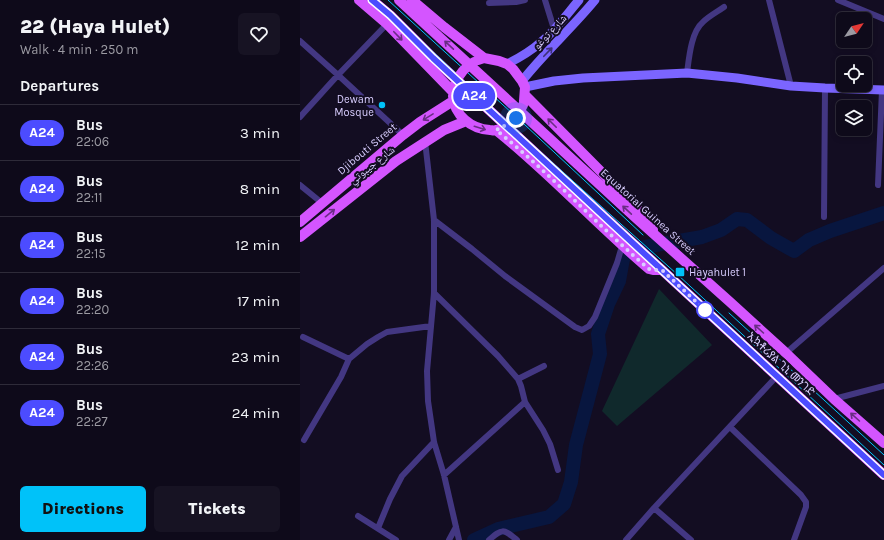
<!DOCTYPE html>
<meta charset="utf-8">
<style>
:root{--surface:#0e0a1a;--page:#171323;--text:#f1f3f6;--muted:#9b9aa2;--line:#2e2b39;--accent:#00c2f9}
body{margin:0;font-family:Karla,"Noto Naskh Arabic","Noto Sans Ethiopic",sans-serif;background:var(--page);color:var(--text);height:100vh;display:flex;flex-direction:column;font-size:15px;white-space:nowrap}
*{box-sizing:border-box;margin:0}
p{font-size:13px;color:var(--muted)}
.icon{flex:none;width:22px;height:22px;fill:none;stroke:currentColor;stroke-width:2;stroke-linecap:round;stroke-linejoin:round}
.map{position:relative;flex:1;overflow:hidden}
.sheet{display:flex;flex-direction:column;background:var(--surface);width:300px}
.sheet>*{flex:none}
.badge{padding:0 8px;border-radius:13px;font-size:14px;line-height:26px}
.needle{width:26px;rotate:55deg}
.tools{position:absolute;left:536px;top:12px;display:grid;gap:8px}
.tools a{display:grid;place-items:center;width:36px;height:36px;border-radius:6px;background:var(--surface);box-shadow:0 2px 6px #0003,0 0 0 1px var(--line);font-size:20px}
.you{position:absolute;width:20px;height:20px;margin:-10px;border:3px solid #fff;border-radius:50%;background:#1a73e8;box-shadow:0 0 0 6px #1a73e833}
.map>.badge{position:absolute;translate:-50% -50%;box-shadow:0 0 0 2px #fff}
h2{padding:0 20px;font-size:15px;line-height:36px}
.round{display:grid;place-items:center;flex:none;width:42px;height:42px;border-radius:6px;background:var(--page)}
.summary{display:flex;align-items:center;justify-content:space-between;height:68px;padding:0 20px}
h1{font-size:19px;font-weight:800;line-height:30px}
.primary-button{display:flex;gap:8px;margin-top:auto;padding:8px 20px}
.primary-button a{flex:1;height:46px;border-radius:6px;background:var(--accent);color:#111;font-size:16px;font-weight:800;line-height:46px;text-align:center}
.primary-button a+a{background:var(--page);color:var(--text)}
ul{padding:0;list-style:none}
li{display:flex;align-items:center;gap:12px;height:56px;padding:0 20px;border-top:1px solid var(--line)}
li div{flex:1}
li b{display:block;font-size:15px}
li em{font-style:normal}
li .badge{min-width:44px;font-weight:700;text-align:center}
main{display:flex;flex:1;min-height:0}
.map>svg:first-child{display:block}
.green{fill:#10292c}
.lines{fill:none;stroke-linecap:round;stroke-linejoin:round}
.river{stroke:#08163f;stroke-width:14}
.street{stroke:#433782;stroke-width:6}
.secondary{stroke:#7b65ff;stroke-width:9}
.primary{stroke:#d455ff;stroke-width:10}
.tram{stroke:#00c2f9;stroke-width:1}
.primary-bridge{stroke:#d455ff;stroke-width:10}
.oneway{stroke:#6a2d85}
.oneway2{stroke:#3d307a}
.line-casing{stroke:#fff;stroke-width:9}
.line{stroke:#4c4cff;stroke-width:6}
.walk{stroke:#d9ceff;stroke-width:4;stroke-dasharray:0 7.2}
.poi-dot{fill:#00c2f9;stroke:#130d22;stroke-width:1.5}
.stop-dot{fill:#fff;stroke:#4c4cff;stroke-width:2}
.labels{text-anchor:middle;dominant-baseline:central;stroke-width:4;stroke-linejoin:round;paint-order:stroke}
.street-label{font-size:11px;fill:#d9ceff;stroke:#130d22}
.poi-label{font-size:11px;fill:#d9ceff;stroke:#130d22;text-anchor:end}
</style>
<main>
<section class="sheet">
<div class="summary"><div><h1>22 (Haya Hulet)</h1><p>Walk · 4 min · 250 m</p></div><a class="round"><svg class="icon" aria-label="heart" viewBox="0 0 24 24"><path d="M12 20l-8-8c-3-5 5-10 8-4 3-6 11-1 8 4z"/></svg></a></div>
<h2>Departures</h2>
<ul>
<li><span class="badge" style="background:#4c4cff;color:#fff">A24</span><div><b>Bus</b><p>22:06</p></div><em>3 min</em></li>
<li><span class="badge" style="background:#4c4cff;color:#fff">A24</span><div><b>Bus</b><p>22:11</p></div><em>8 min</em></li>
<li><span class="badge" style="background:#4c4cff;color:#fff">A24</span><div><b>Bus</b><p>22:15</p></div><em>12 min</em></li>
<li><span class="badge" style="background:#4c4cff;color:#fff">A24</span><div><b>Bus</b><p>22:20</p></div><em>17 min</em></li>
<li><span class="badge" style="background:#4c4cff;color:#fff">A24</span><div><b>Bus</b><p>22:26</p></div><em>23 min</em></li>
<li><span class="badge" style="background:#4c4cff;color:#fff">A24</span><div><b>Bus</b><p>22:27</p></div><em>24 min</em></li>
</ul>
<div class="primary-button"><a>Directions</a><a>Tickets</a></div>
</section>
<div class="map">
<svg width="584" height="540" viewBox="0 0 584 540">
<rect width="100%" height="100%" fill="#130d22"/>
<path class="green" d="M359,289L412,345L317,426L302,411Z"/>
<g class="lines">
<path class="river" d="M174,540L198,529L249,517L264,504L271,482L276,445L300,354L298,334L308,304L319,281L323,259L328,250L402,237L421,230L437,219L447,220L471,238L494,251L509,240L530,231L584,213"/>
<path class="street" d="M245,0L254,29
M469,0L491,86
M538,0L584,19
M189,3L216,2L225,0
M0,41L38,75L103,135
M387,73C389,58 391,32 403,22C409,16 417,12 424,7
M0,117L38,75L87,24
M125,141L134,220V293L127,371L128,401L134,442L144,475L159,540
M0,185L22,203
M578,185L582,90
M524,217L525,88
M134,220L172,249L205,276L275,327L282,330L289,326L295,317L317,263L322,246
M134,293L198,356L218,379L221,386L225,402L243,430L250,444L258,470
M3,337L49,359
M486,353L584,268
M218,379L244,366
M534,399L584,386
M430,427L501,495L506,502V507L494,540
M4,440L41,377L49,359L67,344L78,337L87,332L131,326
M144,475L225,402
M354,508L391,540
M58,516L96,540
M78,528L90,499L102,476L134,442
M149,540L156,527
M189,540C203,528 203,529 217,540
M326,540L354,508L477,376"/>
<path class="secondary" d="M207,64C219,58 231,51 241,42C256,30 267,14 279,0
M222,81C245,52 272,28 295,0
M225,87L254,81L283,78L387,73L437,78L491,86L525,88L584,90"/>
<path class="primary" d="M59,0L87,24L153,92
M72,0L90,15L133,58L323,234L584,475
M99,0L336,218L430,302L486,353L534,399L584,443
M112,0L144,27L184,58
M178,60L184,58L199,61L207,64L213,69L222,81L225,87L224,101
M225,95L347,218L353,230
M153,96C154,115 171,129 190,130C192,130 194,131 196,130C198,130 200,129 202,128
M196,130C250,173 296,224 349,269L353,270H362
M0,222L103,135L120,122L153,101
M0,237L96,161L144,130L166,121"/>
<path class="tram" d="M78,0L218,132L378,275L584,465
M88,0L225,125L343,235
M429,313L584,455"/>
<path class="primary-bridge" d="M155,84C159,74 165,67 174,62
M204,127C213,121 219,115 223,105"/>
</g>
<defs><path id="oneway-shaft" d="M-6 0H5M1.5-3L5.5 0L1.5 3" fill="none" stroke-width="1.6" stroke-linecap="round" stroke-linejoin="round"/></defs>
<g class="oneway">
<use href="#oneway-shaft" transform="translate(98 36) rotate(46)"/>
<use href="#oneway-shaft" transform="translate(149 45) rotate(-137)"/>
<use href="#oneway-shaft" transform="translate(128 117) rotate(148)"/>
<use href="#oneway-shaft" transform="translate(252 123) rotate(-135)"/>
<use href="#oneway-shaft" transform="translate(180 128) rotate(17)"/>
<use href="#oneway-shaft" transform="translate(327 210) rotate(-137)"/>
<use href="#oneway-shaft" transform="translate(30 213) rotate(-39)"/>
<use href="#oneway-shaft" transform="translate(459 329) rotate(-138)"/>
<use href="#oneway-shaft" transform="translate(555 417) rotate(-138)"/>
</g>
<use class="oneway2" href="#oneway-shaft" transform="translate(248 52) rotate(-46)"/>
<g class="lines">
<g class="line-casing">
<path id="line" d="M72,0L90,15L133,58L323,234L584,475"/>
</g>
<use href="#line" class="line"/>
<path class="walk" d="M216,118L210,123L196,130C250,173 296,224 349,269L353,270H362L405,310"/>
</g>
<g class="poi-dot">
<circle cx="82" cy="105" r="4"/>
<rect x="375" y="267" width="10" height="10" rx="2"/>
</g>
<circle class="stop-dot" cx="405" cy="310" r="8"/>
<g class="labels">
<g class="street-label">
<text transform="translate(250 32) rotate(-47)">شارع توغو</text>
<text transform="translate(67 149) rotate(-40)">Djibouti Street</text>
<text transform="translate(72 165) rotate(-38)">شارع جيبوتي</text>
<text transform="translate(348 212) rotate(42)">Equatorial Guinea Street</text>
<text transform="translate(481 364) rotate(43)">ኢኳቶሪያል ጊኒ መንገድ</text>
</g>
<g class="poi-label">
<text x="74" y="99">Dewam<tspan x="74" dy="13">Mosque</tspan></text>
<text x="389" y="272" text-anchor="start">Hayahulet 1</text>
</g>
</g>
</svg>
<div class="tools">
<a><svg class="needle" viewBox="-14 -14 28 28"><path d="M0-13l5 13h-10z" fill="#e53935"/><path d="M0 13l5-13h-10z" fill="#9b9aa2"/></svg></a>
<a><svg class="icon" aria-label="locate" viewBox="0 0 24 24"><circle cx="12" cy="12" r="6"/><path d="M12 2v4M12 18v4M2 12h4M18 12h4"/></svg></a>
<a><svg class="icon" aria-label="layers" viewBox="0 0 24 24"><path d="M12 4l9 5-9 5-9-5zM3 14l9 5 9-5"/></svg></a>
</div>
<div class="you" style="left:216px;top:118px"></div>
<b class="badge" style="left:174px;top:96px;background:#4c4cff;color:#fff">A24</b>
</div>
</main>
